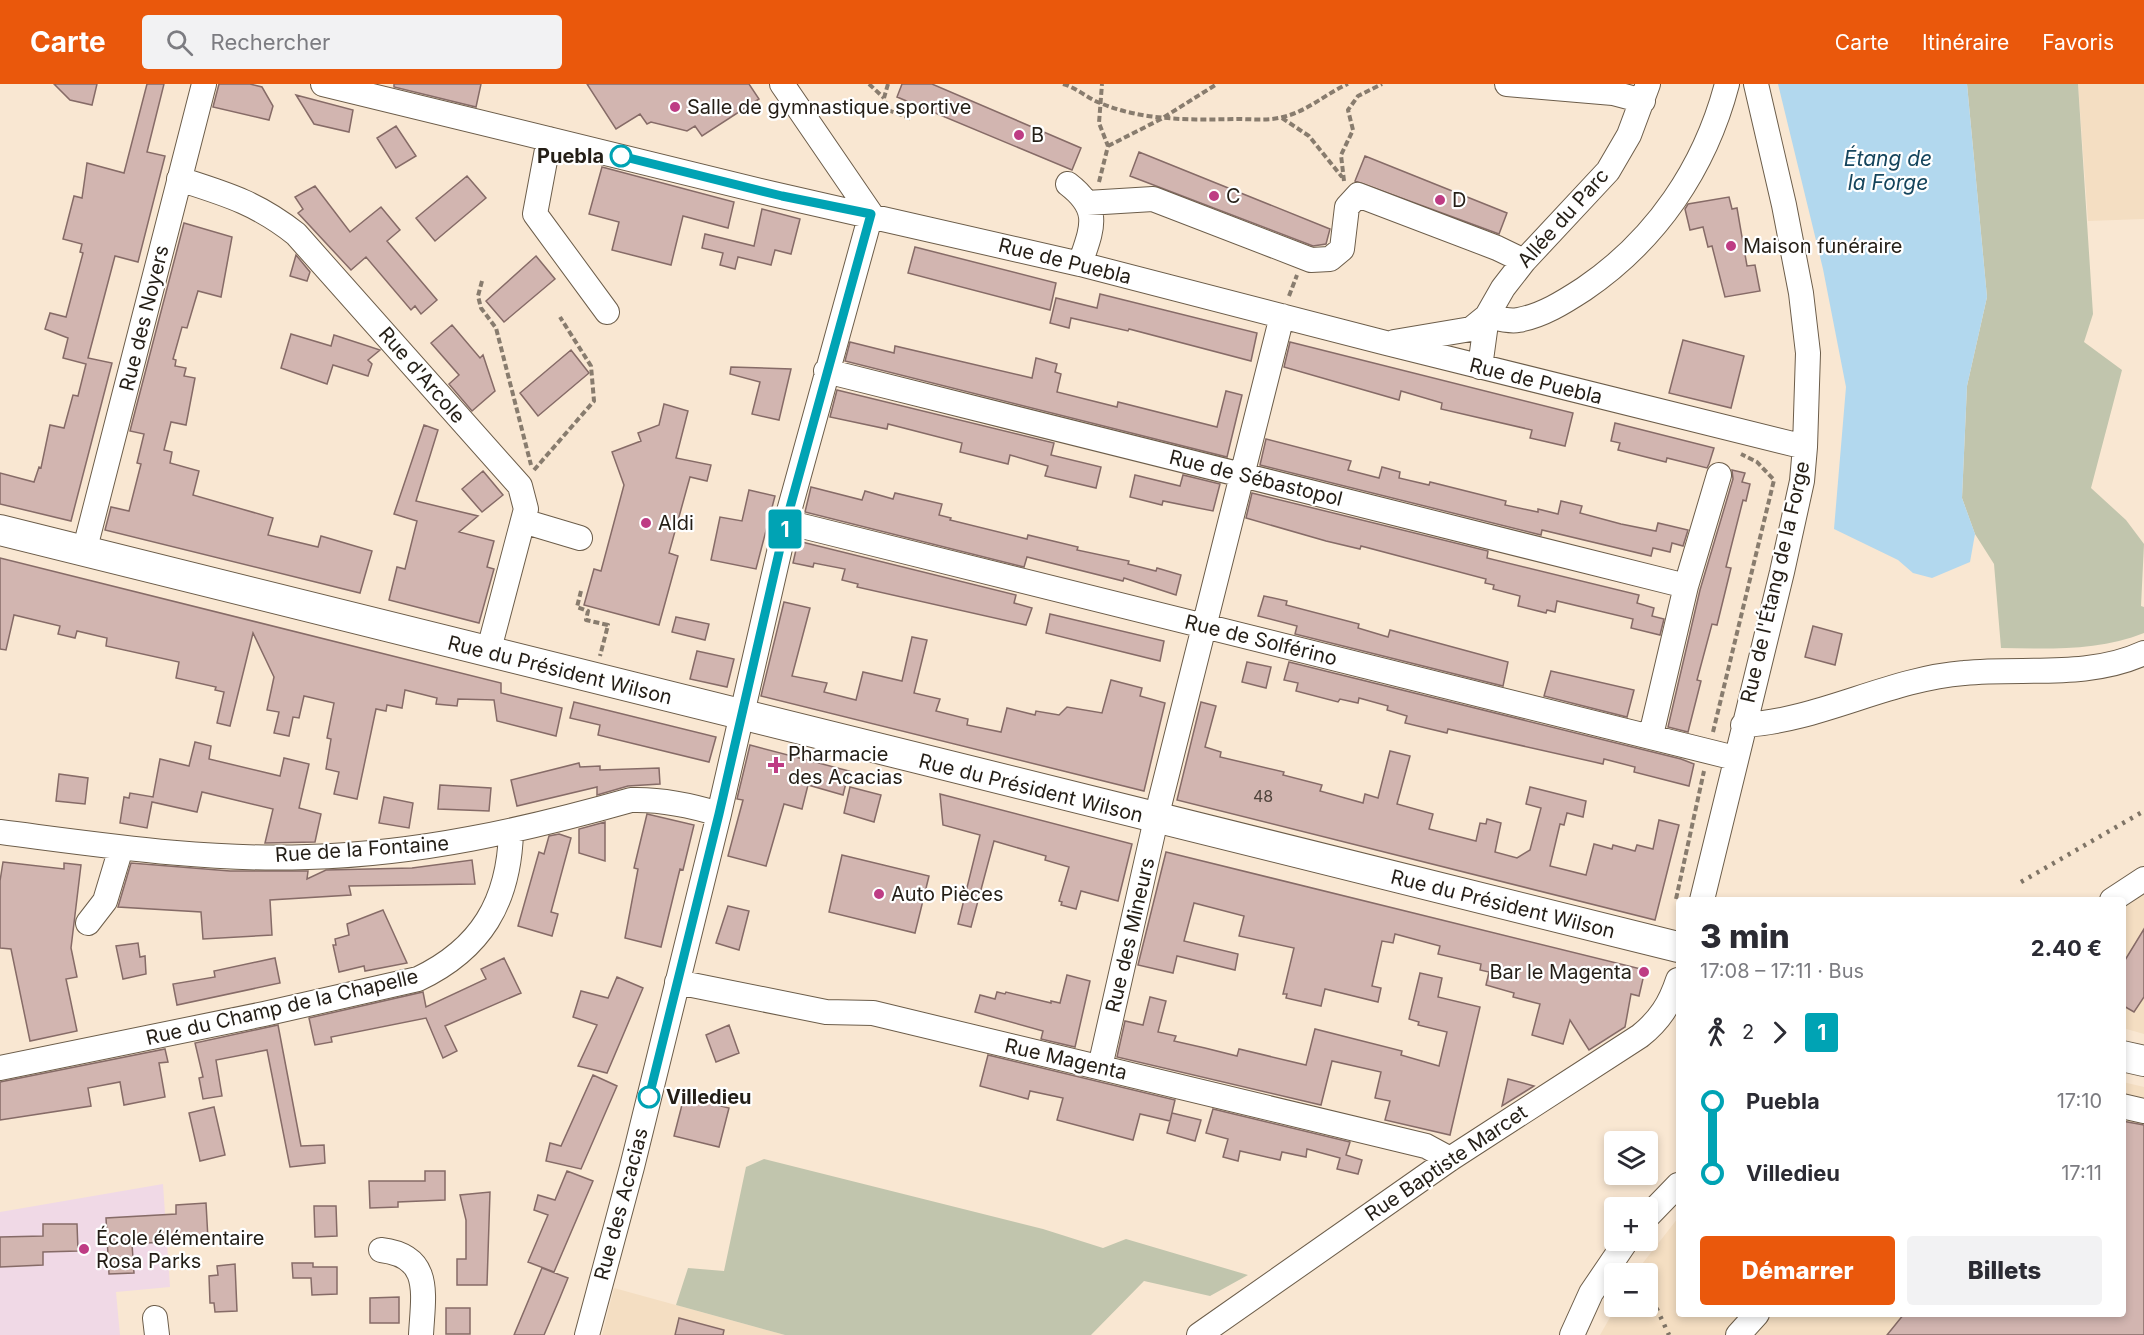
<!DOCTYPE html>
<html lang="fr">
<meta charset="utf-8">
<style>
:root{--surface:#fff;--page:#f2f2f3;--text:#2b2b33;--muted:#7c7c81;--accent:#ea580c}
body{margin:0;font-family:Inter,sans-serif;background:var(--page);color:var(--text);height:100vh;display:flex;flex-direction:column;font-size:22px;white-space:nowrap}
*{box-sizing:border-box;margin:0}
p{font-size:20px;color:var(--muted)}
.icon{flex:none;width:33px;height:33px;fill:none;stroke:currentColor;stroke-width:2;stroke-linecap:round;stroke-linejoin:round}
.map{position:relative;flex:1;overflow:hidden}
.sheet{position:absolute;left:1676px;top:813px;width:450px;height:420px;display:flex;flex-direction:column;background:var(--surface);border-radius:6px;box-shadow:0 3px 9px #0003}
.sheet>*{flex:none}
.badge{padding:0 12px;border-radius:4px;font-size:21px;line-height:39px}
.buttons{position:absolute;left:1604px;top:1047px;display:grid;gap:12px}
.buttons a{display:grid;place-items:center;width:54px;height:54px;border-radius:6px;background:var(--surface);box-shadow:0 3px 9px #0003;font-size:30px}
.map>.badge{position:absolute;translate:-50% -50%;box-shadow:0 0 0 3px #fff}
.legs{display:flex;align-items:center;gap:9px;height:66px;padding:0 24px;font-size:20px}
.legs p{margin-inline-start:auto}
.summary{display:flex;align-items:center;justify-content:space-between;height:102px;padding:0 24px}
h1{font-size:33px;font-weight:800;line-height:45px}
.button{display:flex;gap:12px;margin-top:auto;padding:12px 24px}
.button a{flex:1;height:69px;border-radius:6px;background:var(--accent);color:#fff;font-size:24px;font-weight:800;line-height:69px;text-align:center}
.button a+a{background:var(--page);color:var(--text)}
ul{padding:0 24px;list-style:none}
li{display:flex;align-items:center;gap:21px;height:72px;font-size:22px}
li i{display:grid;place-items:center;width:9px;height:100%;margin:0 8px;background:currentColor}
li i::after{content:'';width:15px;height:15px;margin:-8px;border:4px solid;border-radius:50%;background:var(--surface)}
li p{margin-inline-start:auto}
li:first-child i{background:linear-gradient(#0000 50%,currentColor 0)}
li:last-child i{background:linear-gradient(currentColor 50%,#0000 0)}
header{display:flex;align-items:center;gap:36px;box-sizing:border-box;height:84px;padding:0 30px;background:var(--accent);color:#fff}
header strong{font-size:28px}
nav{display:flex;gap:33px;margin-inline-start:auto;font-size:21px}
.search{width:420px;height:54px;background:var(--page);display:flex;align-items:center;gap:15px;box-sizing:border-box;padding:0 21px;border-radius:6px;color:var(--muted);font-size:22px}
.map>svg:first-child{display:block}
.built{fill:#f4dec2}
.education{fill:#f0d9e6}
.green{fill:#c1c5ad}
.water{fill:#b2d8ee}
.building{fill:#d2b5b0;stroke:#866b67;stroke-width:1.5}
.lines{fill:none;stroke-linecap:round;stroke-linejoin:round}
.minor-casing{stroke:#6c5d4a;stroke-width:26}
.major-casing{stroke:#6c5d4a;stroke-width:32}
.path{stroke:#887c6e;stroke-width:4;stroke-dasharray:6 3;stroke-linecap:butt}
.minor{stroke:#fff;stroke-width:24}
.major{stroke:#fff;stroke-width:30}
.rail{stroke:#7f7466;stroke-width:4.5;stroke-dasharray:3 6;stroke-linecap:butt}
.line-1-casing{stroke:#fff;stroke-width:14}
.line-1{stroke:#00a3b4;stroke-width:9}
.poi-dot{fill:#be3c84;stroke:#fff;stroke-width:2}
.stop-1-dot{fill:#fff;stroke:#00a3b4;stroke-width:3}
.labels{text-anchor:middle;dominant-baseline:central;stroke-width:4.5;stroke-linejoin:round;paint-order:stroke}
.number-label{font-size:16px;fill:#50443c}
.poi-label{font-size:20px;fill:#241e16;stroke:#fff;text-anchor:start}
.stop-label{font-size:20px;font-weight:bold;fill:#241e16;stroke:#fff;text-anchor:end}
.street-label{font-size:20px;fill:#241e16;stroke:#fff}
.water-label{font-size:21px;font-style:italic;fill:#15455d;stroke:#fff}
</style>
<header>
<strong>Carte</strong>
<div class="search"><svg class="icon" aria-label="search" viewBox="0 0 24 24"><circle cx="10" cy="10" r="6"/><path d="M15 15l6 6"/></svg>Rechercher</div>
<nav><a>Carte</a><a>Itinéraire</a><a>Favoris</a></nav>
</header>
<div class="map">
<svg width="2144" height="1251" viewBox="0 0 2144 1251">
<rect width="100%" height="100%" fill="#f9e7d2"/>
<path class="built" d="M2078,0H2144V135L2088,137Z
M2144,810V950L2123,944L2122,825Z
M2123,998L2144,1003V1251H1600L1616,1223L1647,1222V1190L1635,1189L1678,1134V1230H2122Z
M614,1204L785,1251H602Z"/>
<path class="education" d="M163,1100L170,1203L116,1208L120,1251H0V1128Z"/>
<path class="green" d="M1967,0H2078L2093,230L2084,258L2122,286L2091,404L2126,436L2144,460L2141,522L2144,523V549C2099,567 2048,565 2001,564L1994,480L1975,450L1962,414L1967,302L1987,213Z
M764,1075L1043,1145L1103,1164L1126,1155L1248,1191L1210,1212L1144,1197L1091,1251H785L676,1221L688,1184L724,1187L746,1083Z"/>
<path class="water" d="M1778,0H1967L1987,213L1967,302L1962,414L1975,450L1970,478L1932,494L1913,489L1898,476L1834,445L1846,303L1823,185Z"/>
<path class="building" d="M54,0H97L92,21L70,16Z
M147,0H164L147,68L165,72L138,178L115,172L88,274L112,279L71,437L0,420V389L34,398L39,383L41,384L50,341L64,344L73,311L78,312L86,280L63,274L68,254L45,245L50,229L66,233L83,169L80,168L82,160L63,155L74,112L82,114L87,79L124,89Z
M219,0H250L262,3L273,22L269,36L213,23Z
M394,0H481L476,23L394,3Z
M587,0H749L759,15L702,52L695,42L687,47L651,38L647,40L640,30L616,45Z
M902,0H932L1081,64L1072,86L897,13Z
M296,11L353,26L349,48L314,40Z
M396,42L416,72L396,84L377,54Z
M1139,68L1330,145L1326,160L1313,162L1130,92Z
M1365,72L1507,129L1499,150L1355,97Z
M602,83L734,118L728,144L683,132L671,181L612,166L619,138L589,130Z
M467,92L486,114L435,157L416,134Z
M315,102L350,148L381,123L400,146L387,157L437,216L421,230L415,222L411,226L366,173L351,186L298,129L303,125L295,113Z
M1729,113L1732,125L1737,124L1747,182L1755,181L1760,207L1725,213L1712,162L1708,163L1703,143L1690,146L1685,125L1688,120Z
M762,125L800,135L791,170L775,166L771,181L738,173L735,185L720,181L723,169L702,164L705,150L754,162Z
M184,139L232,153L221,213L198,207L187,244L182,243L173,275L176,276L175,282L186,284L184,292L195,294L186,341L171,338L164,366L172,368L170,379L199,387L193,411L273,434L268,451L318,463L321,452L372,467L360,509L105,446L111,423L129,427L141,380L137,379L144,350L130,347Z
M915,163L1056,199L1050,226L908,189Z
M296,171L310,188L307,197L290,192Z
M536,172L555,195L504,238L486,217Z
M1100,210L1257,249L1251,277L1129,245L1128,247L1071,234L1069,244L1050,239L1056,214L1097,224Z
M452,241L480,274L483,271L495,307L472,327L449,300L459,291L431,259Z
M291,250L331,262L334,251L380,266L368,276L372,280L368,292L333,281L327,300L281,284Z
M1683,256L1744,272L1731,324L1669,309Z
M850,258L894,269L895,262L1032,294L1036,274L1057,280L1055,288L1061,290L1057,308L1117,323L1118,318L1217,343L1226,307L1242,311L1227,373L845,277Z
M1290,258L1573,329L1565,362L1530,354L1532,346L1441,325L1442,319L1401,307L1399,316L1284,283Z
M571,266L589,289L538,332L520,309Z
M731,283L791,285L779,336L752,330L760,298L730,290Z
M837,306L1054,359L1051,371L1101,383L1096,404L1045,392L1048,382L1034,378L1010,371L1008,380L960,368L962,359L888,340L887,345L830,333Z
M664,320L688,327L676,374L711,381L707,397L690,393L669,469L678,472L659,541L584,521L594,485L601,487L624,401L612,368L641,357L638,349L659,341Z
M1615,339L1714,364L1709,380L1707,384L1667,374L1666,378L1618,366L1620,359L1611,357Z
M424,341L438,346L416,417L478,432L459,448L494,457L487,483L494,485L479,539L389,516L397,483L405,485L417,437L394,430Z
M1266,355L1351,377L1348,386L1379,394L1382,383L1400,388L1399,394L1429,401L1430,398L1506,417L1505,421L1538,428V425L1558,430L1561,417L1582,422L1580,429L1621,440L1656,447L1658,439L1688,446L1683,462L1672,459L1670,468L1653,464L1651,472L1542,446L1541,451L1260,381Z
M1732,386L1745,389L1742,398L1750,400L1746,417L1743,416L1726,483L1731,484L1717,541L1712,540L1697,596L1701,597L1688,648L1668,643L1700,506L1733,395Z
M483,387L503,411L482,428L462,405Z
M1135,391L1180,402L1183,391L1220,400L1213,427L1163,417L1162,421L1130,413Z
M811,403L862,416L865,407L893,415L895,409L942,420L939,431L951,434L950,436L1027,455L1028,451L1078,463L1077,466L1129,477L1128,480L1156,487L1157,484L1181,491L1176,511L1124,494L1123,497L1027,473L1024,483L805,428Z
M749,406L775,412L756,485L711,476L720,433L742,437Z
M1252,409L1488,467L1487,474L1639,511L1637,519L1654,524L1652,532L1664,535L1660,551L1631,544L1633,535L1557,517L1555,528L1547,526L1546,529L1518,522L1520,512L1493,505L1494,501L1485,499L1486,495L1361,462L1360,465L1326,457L1246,434Z
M798,457L1016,511L1014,519L1032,524L1026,541L857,503L858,500L842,496L845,485L814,479L813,483L793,479Z
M0,474L501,599V609L562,624L556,652L497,637L494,616L458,615L457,622L436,620L437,614L405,606L402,624L387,621L386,627L376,625L357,715L334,710L339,688L326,685L331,655L327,654L334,619L304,612L299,634L293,633L289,652L274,649L279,628L267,626L274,593L253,549L230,642L217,639L224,608L215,606L216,603L176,594L179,578L106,562L107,554L77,547L75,554L58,550L60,542L14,531L6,566L0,565Z
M1264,512L1287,517L1286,521L1359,540L1358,544L1388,553L1390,546L1508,578L1503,602L1295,550L1297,542L1258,532Z
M784,518L810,524L792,592L827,599L824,608L856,616L863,588L902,597L912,553L927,556L914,609L940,615L936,627L968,635L967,641L1001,648L1007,624L1035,631L1036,627L1059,631L1067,623L1102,629L1111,596L1142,604L1140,612L1165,619L1144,707L761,612Z
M1050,530L1164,557L1160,577L1046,549Z
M676,533L709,540L705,556L672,548Z
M1813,542L1842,550L1835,581L1805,573Z
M697,567L734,575L727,603L690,595Z
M1247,578L1271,583L1266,604L1242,598Z
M1289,578L1681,675L1694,680L1689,702L1634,688L1635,683L1604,675L1603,680L1448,645L1447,649L1405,639L1407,632L1387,626L1388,622L1359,614L1358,619L1340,615L1338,618L1296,607L1298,599L1284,596Z
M1551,587L1634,606L1627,633L1544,612Z
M574,618L716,653L709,678L598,651L600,641L570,634Z
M1201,618L1216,622L1205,663L1221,668L1220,673L1284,688L1283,691L1322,701L1320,707L1363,719L1365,710L1378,714L1390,667L1410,672L1397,720L1433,730L1429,745L1476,757L1480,739L1486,740L1487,735L1501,739L1495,768L1517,774L1530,766L1541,724L1526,720L1530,703L1586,717L1583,733L1567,729L1564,741L1560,740L1550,782L1586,791L1594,760L1612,765L1613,761L1635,767L1637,761L1653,765L1659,736L1679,741L1655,836L1177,716Z
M195,658L211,662L209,675L280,692L284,674L309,680L299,724L321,730L315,758L265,759L273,725L202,708L197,728L152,718L147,744L120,739L124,713L129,714L130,709L153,713L160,675L189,682Z
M750,661L849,687L843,711L808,701L802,725L784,720L766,782L728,772L743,716L737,715Z
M579,679L580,683L600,682V686L659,684L660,700L628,702L597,711V703L517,722L511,696Z
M59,690L88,694L85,720L56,717Z
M440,701L491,704L489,727L438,725Z
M850,703L881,711L874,738L844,729Z
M940,710L1132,760L1118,817L1081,807L1076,825L1061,821L1062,818L1059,817L1069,783L1045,776L1046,772L994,757L971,843L958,840L980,751L943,741Z
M384,713L413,719L409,744L379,739Z
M647,730L694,741L683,786L680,785L661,863L625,854L638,785L634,784Z
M605,738V777L579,769V745Z
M559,750L571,754L551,828L558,830L552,852L518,842L539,768L544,770L549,752Z
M1166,768L1645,886L1639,912L1631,910L1625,943L1589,966L1570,936L1563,960L1532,951L1540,920L1513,913L1514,909L1486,901L1489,888L1480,886L1481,880L1438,870L1440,862L1395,850L1393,859L1382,857L1372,902L1381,904L1378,918L1325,905L1321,922L1286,914L1287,910H1283L1294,864L1239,852L1244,832L1194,819L1184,857L1238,870L1235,886L1177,872L1173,889L1138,881Z
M842,771L929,792L915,849L829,828Z
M472,776L475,800L349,802L351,811L270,816L272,851L203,855L201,828L118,823L131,779L230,787H308L307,795L326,786L412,784Z
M3,778L64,785V779L81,781L71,864L77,893L66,895L77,947L30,957L11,865L0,864V797Z
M728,822L749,827L739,866L716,859Z
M383,826L407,879L365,887L364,882L339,888L333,861H336L335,855L349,851L347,840Z
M2144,845V913L2134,928L2122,921V881Z
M138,859L140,873L145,872L146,890L123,895L116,862Z
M275,874L280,899L177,921L173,900L215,893L214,887Z
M504,874L521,909L445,942L457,967L443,974L426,934L331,953L332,958L315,961L314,957L309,934L423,908L426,923L486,895L481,885Z
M1420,889L1442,894L1438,913L1480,923L1450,1051L1385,1036L1390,1017L1375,1014L1381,988L1332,977L1321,1021L1117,973L1125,937L1143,941L1150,913L1166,917L1158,948L1176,952L1174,957L1205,964L1237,972L1239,965L1306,981L1315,945L1402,967L1401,971L1439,982L1447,948L1418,941L1419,938L1409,935Z
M1067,891L1090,897L1075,963L1041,955L1043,947L975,928L980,911L995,915L997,908L1005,910L1006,908L1051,919V917L1060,919Z
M617,893L643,904L624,949L607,989L578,982L597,941L573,933L581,907L608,914Z
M278,941L301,1062L324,1061L325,1079L290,1083L267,966L216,976L222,1012L203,1015L199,994L203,993L195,959Z
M729,941L739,969L716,978L706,951Z
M165,965L168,978L159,979L165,1013L124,1021L120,998L88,1004L91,1022L0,1036V998Z
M988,971L1175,1016L1170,1037L1140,1030L1133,1056L1057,1036L1063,1014L1030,1007L1028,1015L980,1002Z
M593,991L617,1002L581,1085L546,1077L550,1059L561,1062Z
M1508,995L1534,1002L1502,1022Z
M684,1013L729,1024L719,1063L674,1052Z
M214,1023L225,1071L200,1077L189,1029Z
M1213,1025L1350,1058L1346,1071L1362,1076L1358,1090L1337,1085L1340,1074L1307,1065L1306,1073L1282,1068L1280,1076L1240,1067L1238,1077L1223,1073L1228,1055L1206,1049Z
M1172,1029L1201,1036L1195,1057L1167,1049Z
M2122,1037L2144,1041V1251H1887L1904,1230H2122Z
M425,1087H445V1116L398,1118V1123L370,1124L369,1097H425Z
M567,1087L593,1097L554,1188L528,1178L548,1131L534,1126L538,1111L555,1116Z
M490,1108L487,1201H457V1175H466V1136L460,1111Z
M206,1119L208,1155L132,1160L134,1189L109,1190L106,1134L176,1130V1121Z
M314,1122H336L337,1152L315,1153Z
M43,1140H77L78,1167L43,1168V1181L0,1183V1153L43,1152Z
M292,1179H313V1183H337V1210L312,1211L311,1194H293Z
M235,1180L237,1227L215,1228L214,1219H210L209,1192L218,1191L217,1182Z
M542,1184L568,1194L559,1216L544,1251H514Z
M399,1213V1239H370V1214Z
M446,1224H470V1250H446Z
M679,1234L724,1246L723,1251H675Z"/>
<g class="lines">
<g class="minor-casing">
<path id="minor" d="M323,0L773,110L1080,180L1386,259L1805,363
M1507,0L1613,9L1643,17
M549,55L535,130L607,228
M179,95C226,110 257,119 296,150L520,402L526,425L488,569
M1068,100C1102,126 1092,144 1080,180
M1087,119L1153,115L1311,176L1330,175L1342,165L1347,123L1358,111L1497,164L1524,177
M1487,232C1496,234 1509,238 1518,236C1542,232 1564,218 1584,205C1656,156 1705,84 1727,0
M1394,258L1471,245L1487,232L1503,204L1524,177L1608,87L1629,51L1648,0
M1480,283L1487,232
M826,287L1686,502
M523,437L580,454
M786,438L1735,674
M84,468L204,0
M1743,641C1819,637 1888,595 1964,589C2023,583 2088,595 2144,569
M1651,651L1686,502L1719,391
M0,748C102,761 206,777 308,773C419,770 525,746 631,716C661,715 690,721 719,730
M1702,816L1782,488L1802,397L1805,363L1808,269L1801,209L1784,121L1756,0
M2112,816L2144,795
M88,839L105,817L121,764
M677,898L826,928L873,929L1426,1062L1450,1075
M1100,983L1159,722L1282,232
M0,984L264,930L418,895C481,865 509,818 511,748
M2122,1022L2144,1027
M1647,1133L1678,1101
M381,1166C433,1172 423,1211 421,1251
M155,1234L157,1251
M587,1251L632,1083L719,730L786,438L871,130L782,0
M1199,1251L1450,1075L1640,952C1660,936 1670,920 1678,896
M1572,1251L1591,1209L1627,1156
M1738,1251L1757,1230"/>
</g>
<g class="major-casing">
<path id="major" d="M0,446L1678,863
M2122,972L2144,977"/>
</g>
<path class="path" d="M869,0L884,14
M888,0L884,14L888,26L912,35
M1063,0C1077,4 1087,14 1100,19C1143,37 1191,36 1237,35C1251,35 1268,37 1283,33C1308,27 1325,10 1348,0
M1282,34L1309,52L1342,93
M1108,62L1161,35L1217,0
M1344,97L1341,71L1353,46L1348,26L1358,12L1382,0
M1099,98L1108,62L1099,39L1102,0
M482,197L478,212L481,224L496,244L531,381
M1289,212L1297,191
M534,386L594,317L591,282L560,233
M581,507L577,523L588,527L586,536L608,541L600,572
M1713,648L1774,396L1757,378L1741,370
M1676,815L1704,687"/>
<use href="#minor" class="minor"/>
<use href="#major" class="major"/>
<path class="rail" d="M2021,798L2144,727
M1649,1208L1669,1251"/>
</g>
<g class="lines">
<g class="line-1-casing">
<path id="line-1" d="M621,72L782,112L871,130L786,438L719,730L649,1013"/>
</g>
<use href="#line-1" class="line-1"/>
</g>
<g class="poi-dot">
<circle cx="675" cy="23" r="6"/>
<circle cx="1019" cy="51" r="6"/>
<circle cx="1214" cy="112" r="6"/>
<circle cx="1440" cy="116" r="6"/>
<circle cx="1731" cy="162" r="6"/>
<circle cx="646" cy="439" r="6"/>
<path d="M773 672h6v6h6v6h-6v6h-6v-6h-6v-6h6z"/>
<circle cx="879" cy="810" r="6"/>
<circle cx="1644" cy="888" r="6"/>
<circle cx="84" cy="1165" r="6"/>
</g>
<g class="stop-1-dot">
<circle cx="621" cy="72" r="10"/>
<circle cx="649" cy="1013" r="10"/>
</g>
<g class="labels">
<g class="number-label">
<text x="1263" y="712">48</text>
</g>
<g class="poi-label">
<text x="687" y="23">Salle de gymnastique sportive</text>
<text x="1031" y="51">B</text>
<text x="1226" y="112">C</text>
<text x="1452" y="116">D</text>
<text x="1743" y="162">Maison funéraire</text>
<text x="658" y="439">Aldi</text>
<text x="788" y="670">Pharmacie<tspan x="788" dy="23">des Acacias</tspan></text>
<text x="891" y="810">Auto Pièces</text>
<text x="1632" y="888" text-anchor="end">Bar le Magenta</text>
<text x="96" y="1154">École élémentaire<tspan x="96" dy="23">Rosa Parks</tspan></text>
</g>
<g class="stop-label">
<text x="604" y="72">Puebla</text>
<text x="666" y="1013" text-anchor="start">Villedieu</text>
</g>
<g class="street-label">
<text transform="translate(1563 134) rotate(-48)">Allée du Parc</text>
<text transform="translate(1065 177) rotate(14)">Rue de Puebla</text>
<text transform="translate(144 234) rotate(-76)">Rue des Noyers</text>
<text transform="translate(422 291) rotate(49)">Rue d'Arcole</text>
<text transform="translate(1536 297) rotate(14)">Rue de Puebla</text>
<text transform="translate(1256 394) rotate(14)">Rue de Sébastopol</text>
<text transform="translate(1775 498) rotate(-77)">Rue de l'Étang de la Forge</text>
<text transform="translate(1261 556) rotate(14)">Rue de Solférino</text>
<text transform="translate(560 586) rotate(14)">Rue du Président Wilson</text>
<text transform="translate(1031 704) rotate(14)">Rue du Président Wilson</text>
<text transform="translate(362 765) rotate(-4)">Rue de la Fontaine</text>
<text transform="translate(1503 820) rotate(14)">Rue du Président Wilson</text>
<text transform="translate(1130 851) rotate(-77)">Rue des Mineurs</text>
<text transform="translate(282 923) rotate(-13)">Rue du Champ de la Chapelle</text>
<text transform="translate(1066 975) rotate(13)">Rue Magenta</text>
<text transform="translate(1446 1079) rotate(-34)">Rue Baptiste Marcet</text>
<text transform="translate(621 1120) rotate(-75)">Rue des Acacias</text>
</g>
<g class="water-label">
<text x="1888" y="74">Étang de<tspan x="1888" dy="24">la Forge</tspan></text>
</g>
</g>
</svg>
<div class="buttons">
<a><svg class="icon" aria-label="layers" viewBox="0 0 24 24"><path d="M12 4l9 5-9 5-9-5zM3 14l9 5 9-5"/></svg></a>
<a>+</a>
<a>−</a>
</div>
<b class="badge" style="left:785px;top:445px;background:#00a3b4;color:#fff">1</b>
<section class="sheet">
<div class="summary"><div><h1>3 min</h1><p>17:08 – 17:11 · Bus</p></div><b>2.40 €</b></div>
<div class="legs"><svg class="icon" aria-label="walk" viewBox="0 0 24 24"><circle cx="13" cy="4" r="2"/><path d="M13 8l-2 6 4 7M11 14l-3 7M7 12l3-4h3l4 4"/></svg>2<svg class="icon" aria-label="forward" viewBox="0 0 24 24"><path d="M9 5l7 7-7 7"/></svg><b class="badge" style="background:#00a3b4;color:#fff">1</b></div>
<ul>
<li><i style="color:#00a3b4"></i><b>Puebla</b><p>17:10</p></li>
<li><i style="color:#00a3b4"></i><b>Villedieu</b><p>17:11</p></li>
</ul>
<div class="button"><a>Démarrer</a><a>Billets</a></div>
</section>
</div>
